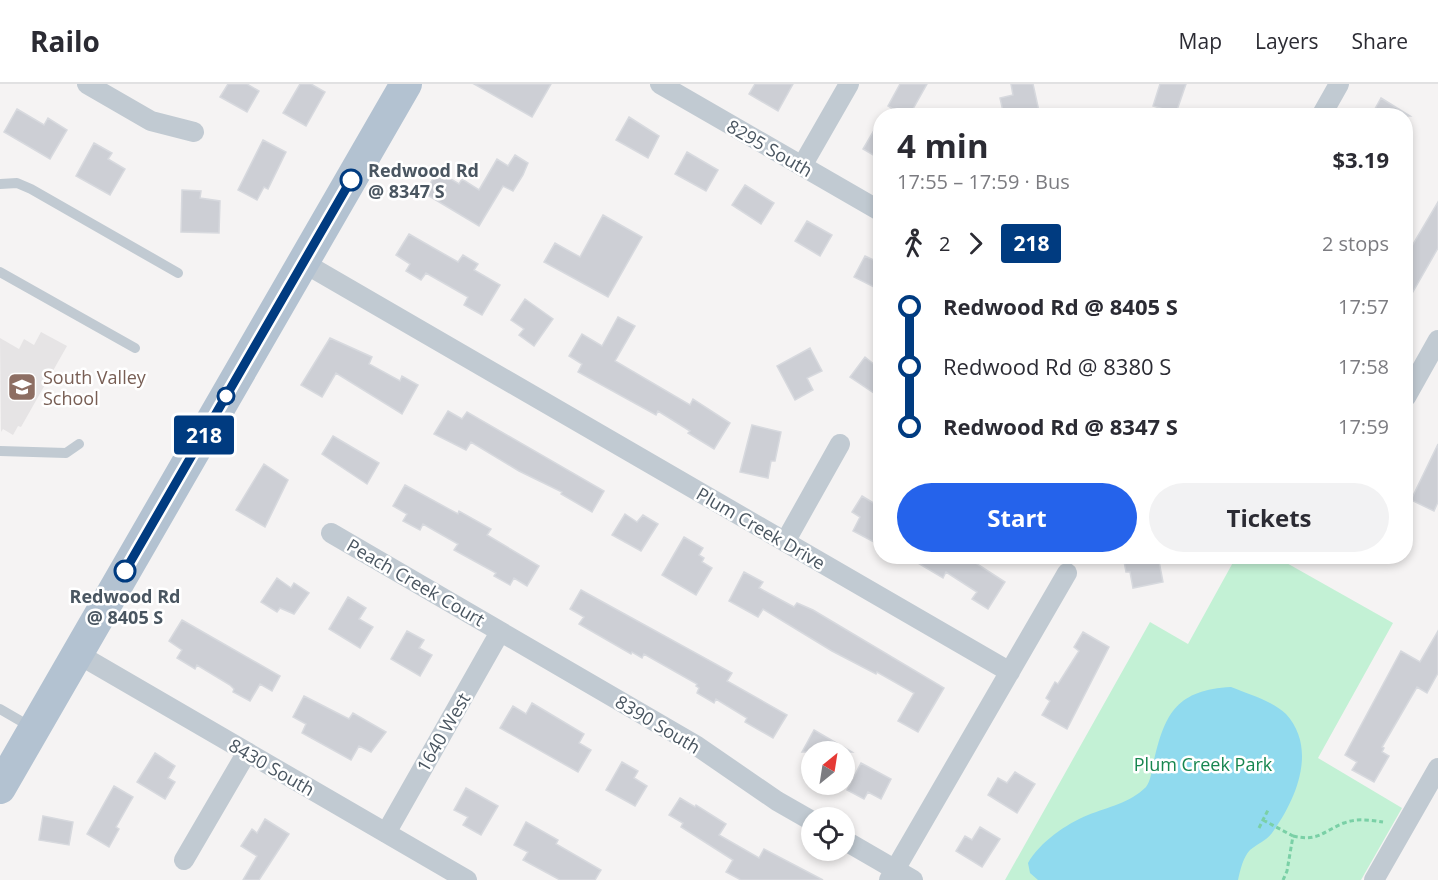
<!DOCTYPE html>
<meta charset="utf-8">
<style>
:root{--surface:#fff;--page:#f2f2f3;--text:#2b2b33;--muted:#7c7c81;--line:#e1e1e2;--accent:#2563eb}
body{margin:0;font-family:"Open Sans",sans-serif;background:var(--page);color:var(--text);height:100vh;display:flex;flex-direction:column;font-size:22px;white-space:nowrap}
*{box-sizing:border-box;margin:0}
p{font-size:20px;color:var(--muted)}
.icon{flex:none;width:33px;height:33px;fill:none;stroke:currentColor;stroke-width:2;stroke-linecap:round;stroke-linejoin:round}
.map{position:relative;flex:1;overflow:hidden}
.side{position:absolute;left:873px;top:24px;width:540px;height:456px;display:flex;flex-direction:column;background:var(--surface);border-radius:24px;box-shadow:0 3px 9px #0003}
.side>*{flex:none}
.badge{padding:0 12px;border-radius:4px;font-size:21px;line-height:39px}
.needle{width:39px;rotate:30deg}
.controls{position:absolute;left:801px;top:657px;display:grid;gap:12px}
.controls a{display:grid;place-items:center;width:54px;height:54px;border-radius:50%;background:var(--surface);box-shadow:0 3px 9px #0003;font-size:30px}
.map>.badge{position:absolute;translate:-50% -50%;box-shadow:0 0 0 3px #fff}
.legs{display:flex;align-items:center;gap:9px;height:66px;padding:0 24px;font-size:20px}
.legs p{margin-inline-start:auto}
.headline{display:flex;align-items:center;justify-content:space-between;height:102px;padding:0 24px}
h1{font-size:33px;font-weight:700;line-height:45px}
.action{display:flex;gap:12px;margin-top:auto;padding:12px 24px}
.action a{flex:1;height:69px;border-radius:36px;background:var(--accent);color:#fff;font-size:24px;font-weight:700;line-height:69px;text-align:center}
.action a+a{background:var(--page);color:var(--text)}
ul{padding:0 24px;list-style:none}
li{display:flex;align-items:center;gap:21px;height:60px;font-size:22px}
li i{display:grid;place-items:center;width:9px;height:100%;margin:0 8px;background:currentColor}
li i::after{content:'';width:15px;height:15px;margin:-8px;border:4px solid;border-radius:50%;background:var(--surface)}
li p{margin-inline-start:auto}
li:first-child i{background:linear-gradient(#0000 50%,currentColor 0)}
li:last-child i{background:linear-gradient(currentColor 50%,#0000 0)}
header{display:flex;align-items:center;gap:36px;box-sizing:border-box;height:84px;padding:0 30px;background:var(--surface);border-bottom:2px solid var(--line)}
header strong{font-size:28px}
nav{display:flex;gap:33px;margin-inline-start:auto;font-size:21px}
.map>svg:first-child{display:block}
.education{fill:#e6e4e5}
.green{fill:#c3f1d5}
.water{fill:#90daee}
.building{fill:#cdcfd5;stroke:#d7d9de;stroke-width:1.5}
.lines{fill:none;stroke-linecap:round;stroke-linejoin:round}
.path{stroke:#7ad0a6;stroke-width:3;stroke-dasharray:4.5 3;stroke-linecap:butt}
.service{stroke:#c1cad2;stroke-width:10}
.minor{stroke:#c1cad2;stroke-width:20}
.primary{stroke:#b3c2d1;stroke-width:32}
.line-1-casing{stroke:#fff;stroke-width:14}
.line-1{stroke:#003b80;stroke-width:9}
.stop-1-dot{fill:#fff;stroke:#003b80;stroke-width:3}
.labels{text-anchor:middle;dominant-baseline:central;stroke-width:5;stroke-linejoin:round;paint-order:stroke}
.street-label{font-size:18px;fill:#4a5661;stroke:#fff}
.stop-label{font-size:18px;font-weight:bold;fill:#4a5661;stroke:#fff;text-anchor:start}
.education-label{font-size:18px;fill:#785e54;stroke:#fff;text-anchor:start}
.park-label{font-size:18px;fill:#17864f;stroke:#fff}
</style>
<header>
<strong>Railo</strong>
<nav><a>Map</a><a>Layers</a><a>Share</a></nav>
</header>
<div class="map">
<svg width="1438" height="796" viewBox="0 0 1438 796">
<rect width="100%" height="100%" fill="#f5f3f3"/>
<path class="education" d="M41,248L67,262L21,343L18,342L13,351L3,345L1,348L0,254L19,265L24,255L34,261Z"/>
<path class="green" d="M1236,473H1276L1393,539L1318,674L1402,724L1361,796H1005L1150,538L1188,560Z"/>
<path class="water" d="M1231,603C1248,610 1273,617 1286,630C1318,665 1296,716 1272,749C1266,757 1257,760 1250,766C1243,773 1240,787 1238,796H1038L1030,789L1028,779C1040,758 1066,740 1088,731C1108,723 1130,719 1146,703C1151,697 1152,684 1154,677C1165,628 1178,606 1231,603Z"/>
<path class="building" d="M228,0H247L259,7L247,28L220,13Z
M300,0H311L325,8L306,42L283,29Z
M474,0H551L532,33Z
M755,0H793L778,27L749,10Z
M900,0H927L909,32H904L888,22Z
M1011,0H1033L1039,27L1004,32L1000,14L1013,11Z
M1160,0H1186L1176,29L1153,22Z
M1381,14L1410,32H1371Z
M17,25L44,41L48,34L67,46L50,75L4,48Z
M629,33L659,52L648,74L616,56Z
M880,36V75L863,65Z
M263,56L286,68L268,105L264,103L257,116L238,106Z
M94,59L112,69L108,75L125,85L110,111L76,92Z
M687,68L718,86L706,107L675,90Z
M515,71L528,79L523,91L513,107L503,102L479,142L424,109L438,87L459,100L462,95L479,106L497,75L508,82Z
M745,101L774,119L761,140L732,121Z
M182,106L201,107L200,114L220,117L219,149L181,148Z
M1438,118V164L1406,220V172Z
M603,131L642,153L608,213L544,178L555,159L580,173Z
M807,137L832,151L820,172L795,157Z
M409,150L458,178L463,171L478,180L474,186L500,201L482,231L464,221L468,213L426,189L421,196L406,187L410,180L396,171Z
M865,172L880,179V206L854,193Z
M525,215L553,235L534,262L519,251L524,245L511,236Z
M618,233L635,242L615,277L690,321L693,315L730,339L714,365L688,349L690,347L658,327L656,331L578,288L582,280L569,272L582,250L602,262Z
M330,254L372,273L369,280L400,297L402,292L418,301L402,330L336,289L322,313L301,301Z
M810,264L822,287L807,294L813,306L795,316L777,282Z
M865,273L880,285V313L850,293Z
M448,327L462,335L467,328L604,407L592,428L561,410L562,408L519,387L471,358L466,366L434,350Z
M752,341L781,348L775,377H771L768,394L740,388Z
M333,352L379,379L367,400L322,370Z
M1438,360V418L1434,427L1411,416Z
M264,380L288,396L265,443L236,426Z
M405,401L458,430L459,427L491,445L487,451L539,482L527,502L514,494L510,501L494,492L496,489L454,466L458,460L423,440L420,446L403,437L407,430L393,422Z
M862,412L880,423V448L874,458L853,447L860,433L852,428Z
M625,430L637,438L643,431L658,440L641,467L612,451Z
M684,453L703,464L699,471L704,474L702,478L712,484L696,511L662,491Z
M906,472H965L1005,498L988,525L972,515L977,508L946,488L943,494Z
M1123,472H1158L1163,498L1133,504L1130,488H1126Z
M744,488L763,498L759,504L794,523L797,519L813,526L944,604L918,648L898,637L914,609L877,588L876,590L832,567L763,525L758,533L729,517Z
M277,494L291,504L294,499L309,509L294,530L280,524L277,528L261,518Z
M581,506L732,589L727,597L787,631L773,654L745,638L747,634L716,615L714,619L697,609L699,604L696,602L697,600L644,570L642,574L632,568L631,570L579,540L584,533L570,525Z
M348,513L366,524L359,535L373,543L360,564L329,545Z
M182,536L280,592L272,607L260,600L250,617L233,608L234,605L230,601L197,581L195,585L177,574L182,566L169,557Z
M407,547L424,556L419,564L432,571L420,592L391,575Z
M1438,547V589L1427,609L1417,603L1382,663L1384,664L1382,668L1389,672L1374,698L1352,686L1357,678L1345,671L1401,567L1420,578Z
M1083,548L1109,563L1067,645L1042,631L1050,617L1046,614L1055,598L1058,600L1079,567L1074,563Z
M304,612L349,635L353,629L386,648L371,668L359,662L351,676L302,649L306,640L293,633Z
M532,619L584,650L579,659L591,666L578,688L500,644L513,622L526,630Z
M814,646L852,668H802Z
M155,669L175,682L168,694L175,698L165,715L137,698Z
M622,678L638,687L634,694L647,702L635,722L606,706Z
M861,679L891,695L881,715L868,708L864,715L847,706Z
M1015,688L1035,700L1017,729L988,711L998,694L1007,699Z
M114,702L133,713L116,743L119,745L109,763L87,750Z
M466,704L498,722L481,751L463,741L468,733L454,726Z
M680,714L695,723L696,721L726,740L719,751L759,774L764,765L823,796H741L726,788L733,776L681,743L683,739L669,731Z
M43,732L73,738L69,761L39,756Z
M265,735L289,750L259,796H243L257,772L241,762L252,745L257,749Z
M526,738L558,756L556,760L601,786L595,796H560L523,776L528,768L514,761Z
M980,743L1000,755L982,783L956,767L965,752L972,756Z"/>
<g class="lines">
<path class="path" d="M1263,736L1293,752L1287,787L1283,796
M1259,744L1268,726
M1293,752C1319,758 1323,747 1344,739C1357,734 1370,736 1383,738"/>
<path class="service" d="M0,100L17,99L31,105L178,189
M0,188L135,264
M0,367L66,369L79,360
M0,625L31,643"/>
<path class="minor" d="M87,0L151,37L194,48
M660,0L880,127
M1321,32L1339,0
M802,82L849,0
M304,179L1010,588
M1406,313L1438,256
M331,449L697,662L777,717L812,737
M785,458L840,360
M78,570L467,796
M386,749L500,548
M844,756L913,796
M184,776L247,668
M889,796L1067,489
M1374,796L1438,684"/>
<path class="primary" d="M0,704L406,0"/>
</g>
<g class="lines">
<g class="line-1-casing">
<path id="line-1" d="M125,487L351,96"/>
</g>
<use href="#line-1" class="line-1"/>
</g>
<defs>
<g id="school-square" transform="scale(1.5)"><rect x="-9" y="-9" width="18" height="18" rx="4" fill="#8d6e63" stroke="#fff"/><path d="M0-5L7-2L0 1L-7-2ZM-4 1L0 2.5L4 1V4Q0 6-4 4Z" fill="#fff"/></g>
</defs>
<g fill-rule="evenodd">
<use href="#school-square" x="22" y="303"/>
</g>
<g class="stop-1-dot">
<circle cx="351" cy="96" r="10"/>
<circle cx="226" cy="312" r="8"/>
<circle cx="125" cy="487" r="10"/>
</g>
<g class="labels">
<g class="street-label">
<text transform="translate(770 64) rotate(30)">8295 South</text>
<text transform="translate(761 444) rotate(30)">Plum Creek Drive</text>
<text transform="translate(416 498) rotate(30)">Peach Creek Court</text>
<text transform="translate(658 640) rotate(31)">8390 South</text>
<text transform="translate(443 648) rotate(-60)">1640 West</text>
<text transform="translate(272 683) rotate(30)">8430 South</text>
</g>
<g class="stop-label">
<text x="368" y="86">Redwood Rd<tspan x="368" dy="21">@ 8347 S</tspan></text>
<text x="125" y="512" text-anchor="middle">Redwood Rd<tspan x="125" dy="21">@ 8405 S</tspan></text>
</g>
<g class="education-label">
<text x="43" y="293">South Valley<tspan x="43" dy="21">School</tspan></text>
</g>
<g class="park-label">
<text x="1203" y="680">Plum Creek Park</text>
</g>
</g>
</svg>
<div class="controls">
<a><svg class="needle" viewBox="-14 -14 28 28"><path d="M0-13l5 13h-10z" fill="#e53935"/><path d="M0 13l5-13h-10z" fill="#7c7c81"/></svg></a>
<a><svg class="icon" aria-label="locate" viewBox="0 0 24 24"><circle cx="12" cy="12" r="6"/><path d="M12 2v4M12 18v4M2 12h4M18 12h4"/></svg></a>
</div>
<b class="badge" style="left:204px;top:351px;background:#003b80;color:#fff">218</b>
<section class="side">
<div class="headline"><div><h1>4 min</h1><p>17:55 – 17:59 · Bus</p></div><b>$3.19</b></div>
<div class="legs"><svg class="icon" aria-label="walk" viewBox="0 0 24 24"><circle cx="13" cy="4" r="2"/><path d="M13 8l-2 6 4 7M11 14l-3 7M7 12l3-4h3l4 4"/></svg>2<svg class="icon" aria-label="forward" viewBox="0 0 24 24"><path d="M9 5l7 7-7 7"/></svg><b class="badge" style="background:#003b80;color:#fff">218</b><p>2 stops</p></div>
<ul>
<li><i style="color:#003b80"></i><b>Redwood Rd @ 8405 S</b><p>17:57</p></li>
<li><i style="color:#003b80"></i><span>Redwood Rd @ 8380 S</span><p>17:58</p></li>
<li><i style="color:#003b80"></i><b>Redwood Rd @ 8347 S</b><p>17:59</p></li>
</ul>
<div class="action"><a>Start</a><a>Tickets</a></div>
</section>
</div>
